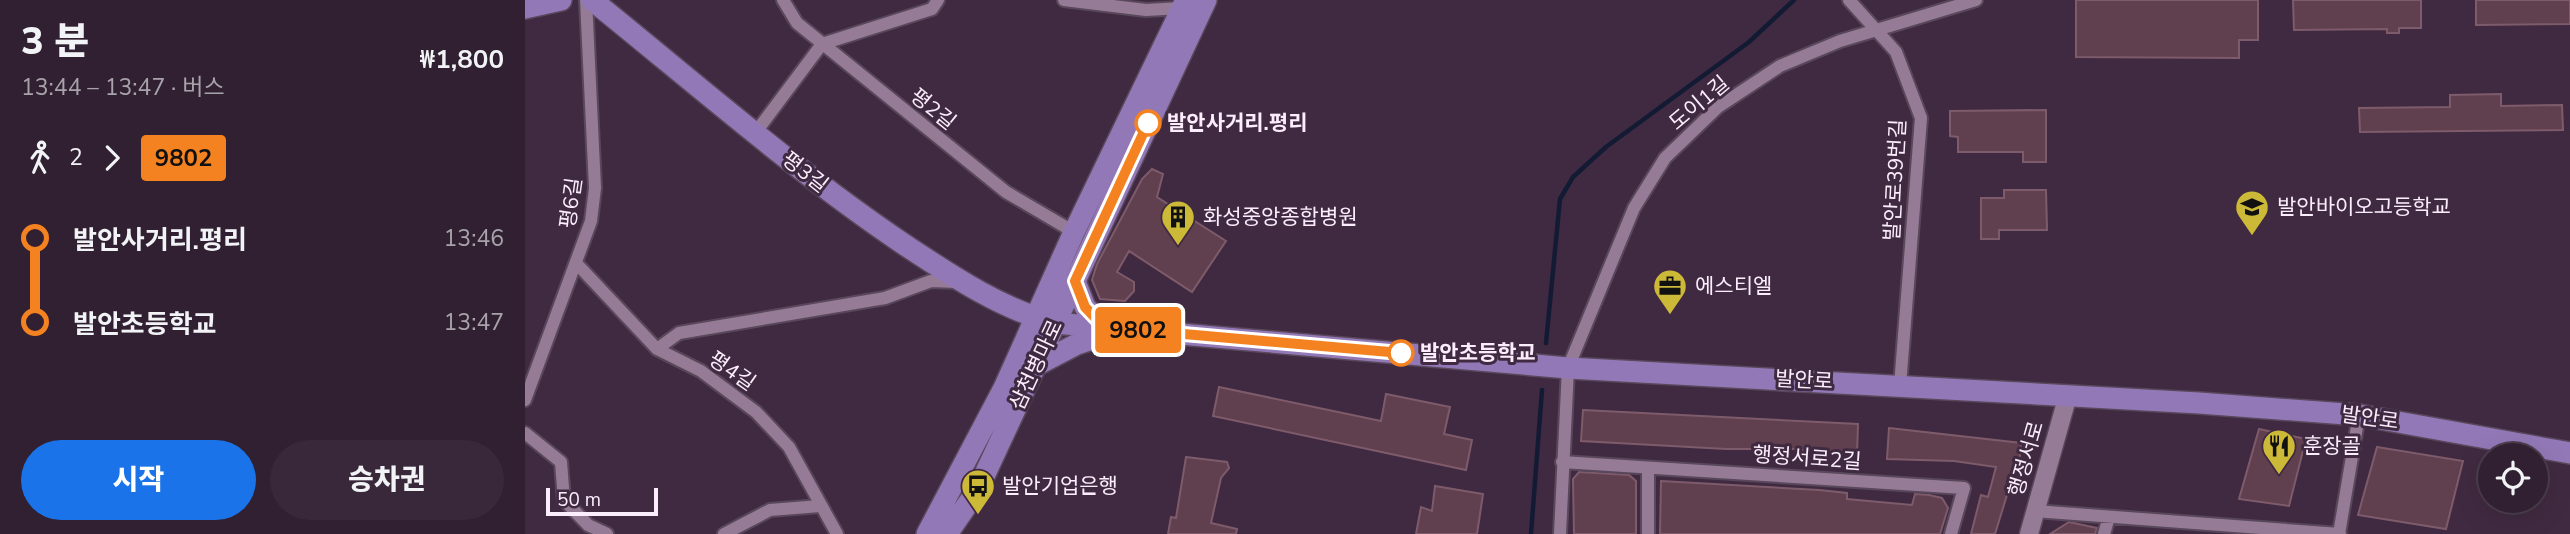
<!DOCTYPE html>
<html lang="ko">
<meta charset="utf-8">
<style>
:root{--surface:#302031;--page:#382839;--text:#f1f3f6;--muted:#a8a3ab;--line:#4b3e4d;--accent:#1a73e8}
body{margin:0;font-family:"Nunito Sans","Noto Sans KR",sans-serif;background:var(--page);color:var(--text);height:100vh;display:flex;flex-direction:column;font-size:26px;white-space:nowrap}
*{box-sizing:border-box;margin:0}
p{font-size:23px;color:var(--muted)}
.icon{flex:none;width:38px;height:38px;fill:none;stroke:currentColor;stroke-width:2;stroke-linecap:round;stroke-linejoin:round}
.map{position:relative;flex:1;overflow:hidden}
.sheet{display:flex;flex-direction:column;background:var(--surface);width:525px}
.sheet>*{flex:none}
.badge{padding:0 14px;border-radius:5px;font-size:24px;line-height:46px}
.tools{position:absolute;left:1953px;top:443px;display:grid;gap:14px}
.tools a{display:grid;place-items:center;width:70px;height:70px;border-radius:50%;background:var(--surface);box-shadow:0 7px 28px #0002,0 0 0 2px var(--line);font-size:35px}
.scale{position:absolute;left:21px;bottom:18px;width:112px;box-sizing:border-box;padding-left:7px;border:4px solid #fbedfc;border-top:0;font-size:19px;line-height:24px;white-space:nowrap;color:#fbedfc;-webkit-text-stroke:5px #402a41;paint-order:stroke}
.map>.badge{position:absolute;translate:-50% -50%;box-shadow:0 0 0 4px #fff}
.legs{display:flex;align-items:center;gap:10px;height:77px;padding:0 21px;font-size:23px}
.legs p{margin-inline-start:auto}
.overview{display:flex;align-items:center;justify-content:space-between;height:119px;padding:0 21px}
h1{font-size:38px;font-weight:800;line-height:52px}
.primary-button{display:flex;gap:14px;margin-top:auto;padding:14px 21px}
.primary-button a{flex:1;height:80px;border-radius:42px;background:var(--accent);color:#fff;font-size:28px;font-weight:800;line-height:80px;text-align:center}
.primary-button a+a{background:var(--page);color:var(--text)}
ul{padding:0 21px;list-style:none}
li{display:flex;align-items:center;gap:24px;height:84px;font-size:26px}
li i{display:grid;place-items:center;width:10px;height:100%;margin:0 9px;background:currentColor}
li i::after{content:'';width:18px;height:18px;margin:-9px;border:5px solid;border-radius:50%;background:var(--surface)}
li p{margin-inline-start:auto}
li:first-child i{background:linear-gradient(#0000 50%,currentColor 0)}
li:last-child i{background:linear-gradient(currentColor 50%,#0000 0)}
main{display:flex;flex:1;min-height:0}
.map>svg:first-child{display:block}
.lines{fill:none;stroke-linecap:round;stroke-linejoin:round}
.stream{stroke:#131b34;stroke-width:4.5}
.building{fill:#603f4e;stroke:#7e5b6a;stroke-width:2}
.street-casing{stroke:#59475b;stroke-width:16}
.secondary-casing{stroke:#59475b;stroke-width:21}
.primary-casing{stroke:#59475b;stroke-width:24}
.street{stroke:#957b96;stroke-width:12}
.secondary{stroke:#957b96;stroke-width:18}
.primary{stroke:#9378b7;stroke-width:21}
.line-1-casing{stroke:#fff;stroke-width:16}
.line-1{stroke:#f58220;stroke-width:10}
.stop-1-dot{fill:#fff;stroke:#f58220;stroke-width:3.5}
.labels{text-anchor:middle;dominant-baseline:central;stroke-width:6;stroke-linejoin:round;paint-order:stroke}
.street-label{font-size:21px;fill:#fbedfc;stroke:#402a41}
.stop-label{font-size:21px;font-weight:bold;fill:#fbedfc;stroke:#402a41;text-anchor:start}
.poi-label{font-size:21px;fill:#fbedfc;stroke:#402a41;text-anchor:start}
</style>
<main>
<section class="sheet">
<div class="overview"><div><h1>3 분</h1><p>13:44 – 13:47 · 버스</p></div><b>₩1,800</b></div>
<div class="legs"><svg class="icon" aria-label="walk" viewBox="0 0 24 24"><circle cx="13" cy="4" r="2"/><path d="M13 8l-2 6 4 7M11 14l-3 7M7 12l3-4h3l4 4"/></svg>2<svg class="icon" aria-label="forward" viewBox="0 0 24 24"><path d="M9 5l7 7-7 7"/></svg><b class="badge" style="background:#f58220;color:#111">9802</b></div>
<ul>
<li><i style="color:#f58220"></i><b>발안사거리.평리</b><p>13:46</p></li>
<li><i style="color:#f58220"></i><b>발안초등학교</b><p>13:47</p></li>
</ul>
<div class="primary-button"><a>시작</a><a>승차권</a></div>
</section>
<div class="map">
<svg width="2045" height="534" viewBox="0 0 2045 534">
<rect width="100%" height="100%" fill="#402a41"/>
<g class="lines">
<path class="stream" d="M1021,343L1035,199L1048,177L1081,147L1224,42L1269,0
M1006,534L1017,390"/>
</g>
<path class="building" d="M1551,0H1733V40H1714V58L1551,57Z
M1768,0H1896V28H1874V33H1862V29L1769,30Z
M1951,0H2045V24L1951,25Z
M1976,94V106L2037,105L2038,130L1835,132L1834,108L1925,107V95Z
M1521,110V162H1498V152H1433V137L1425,136V111Z
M627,169L638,174L632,197L701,241L667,292L604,251L592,272L609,282V291L600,301L575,299L567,280L572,264L617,179Z
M1479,190H1521L1522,230H1474V239H1456V198H1479Z
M694,387L856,421L861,394L925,407L919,434L947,440L941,470L688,416Z
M1058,410L1333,424L1332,455L1268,449H1201L1056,441Z
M1364,428L1496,443L1494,469H1490L1470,534H1446L1456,495L1463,497L1471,467L1429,461L1362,459Z
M1734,429L1781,439L1764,506L1714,499Z
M1852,447L1938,461L1921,529L1833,515Z
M661,457L702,462L704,468L696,478L686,523L712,529L711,534H643L646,517L651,518Z
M1054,472L1104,475L1111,481V534H1049L1048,479Z
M1136,481L1294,490L1322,493V499L1387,505L1390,494L1404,495L1417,498L1423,508L1415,534H1135Z
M910,486L958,494L952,534H891L896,507L907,511Z
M1544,522L1572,528L1570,534H1525Z"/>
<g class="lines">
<g class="street-casing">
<path id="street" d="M258,0L272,23L481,192L549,232
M539,0L621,10L657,8
M1324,0L1371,52L1396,118L1375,386
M231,132L297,44L407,9L413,0
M52,264L132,349L176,371L231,412L264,447L312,534
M132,349L154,333L360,298L406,281L432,282
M0,400L66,221L70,188L61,0
M0,433L36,462L39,500L63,525L82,534
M1037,462L1439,488L1426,534
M1123,468V534
M1510,511L1815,534
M199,534L245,510L295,506
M1035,534L1043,368L1109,208L1140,158L1193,107L1255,66L1315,41L1451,0
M1579,534L1584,517
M1814,534L1834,415"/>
</g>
<g class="secondary-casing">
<path id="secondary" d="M1504,534L1543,395"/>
</g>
<g class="primary-casing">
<path id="primary" d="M67,0C170,83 270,171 380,245C427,276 476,309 530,323L1043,368L1674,403L1834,415L2045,453
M0,8L36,0
M550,281L560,307L579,327
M510,366L552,344L585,333
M402,534L479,388L549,232L661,0
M422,534L453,489L681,0"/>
</g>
<use href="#street" class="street"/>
<use href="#secondary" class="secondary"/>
<use href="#primary" class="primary"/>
</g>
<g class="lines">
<g class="line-1-casing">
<path id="line-1" d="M623,123L550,281L560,307L579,327L876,353"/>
</g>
<use href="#line-1" class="line-1"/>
</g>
<defs>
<g id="school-pin" transform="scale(1.75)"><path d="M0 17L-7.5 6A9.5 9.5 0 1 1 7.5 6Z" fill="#cdb938" stroke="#402a41"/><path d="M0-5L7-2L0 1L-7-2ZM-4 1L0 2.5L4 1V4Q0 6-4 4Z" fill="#111"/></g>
<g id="building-pin" transform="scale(1.75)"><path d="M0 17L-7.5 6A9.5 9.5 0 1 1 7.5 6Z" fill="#cdb938" stroke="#402a41"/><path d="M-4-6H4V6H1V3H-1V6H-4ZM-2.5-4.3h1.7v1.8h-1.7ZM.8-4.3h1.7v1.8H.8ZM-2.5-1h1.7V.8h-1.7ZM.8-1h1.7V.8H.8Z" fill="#111"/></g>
<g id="office-pin" transform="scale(1.75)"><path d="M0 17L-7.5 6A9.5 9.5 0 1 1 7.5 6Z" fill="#cdb938" stroke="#402a41"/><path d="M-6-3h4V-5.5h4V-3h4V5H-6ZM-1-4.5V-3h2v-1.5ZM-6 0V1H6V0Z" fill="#111"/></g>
<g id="restaurant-pin" transform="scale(1.75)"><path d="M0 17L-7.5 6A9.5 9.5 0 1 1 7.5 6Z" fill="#cdb938" stroke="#402a41"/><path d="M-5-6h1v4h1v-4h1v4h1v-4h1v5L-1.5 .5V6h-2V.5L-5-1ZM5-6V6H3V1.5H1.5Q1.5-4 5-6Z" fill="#111"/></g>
<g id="bus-pin" transform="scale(1.75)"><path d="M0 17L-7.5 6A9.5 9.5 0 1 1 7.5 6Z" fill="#cdb938" stroke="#402a41"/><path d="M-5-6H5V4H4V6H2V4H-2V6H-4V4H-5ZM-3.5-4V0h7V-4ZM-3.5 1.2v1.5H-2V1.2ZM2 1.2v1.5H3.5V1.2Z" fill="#111"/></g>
</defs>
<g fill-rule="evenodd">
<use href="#school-pin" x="1727" y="207"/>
<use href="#building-pin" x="653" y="217"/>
<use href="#office-pin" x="1145" y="286"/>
<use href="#restaurant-pin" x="1754" y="446"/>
<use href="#bus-pin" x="453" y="486"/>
</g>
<g class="stop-1-dot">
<circle cx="623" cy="123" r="12"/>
<circle cx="876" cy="353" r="12"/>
</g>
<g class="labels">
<g class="street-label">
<text transform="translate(1174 103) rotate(-40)">도이1길</text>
<text transform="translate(408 109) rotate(39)">평2길</text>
<text transform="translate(280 172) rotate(38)">평3길</text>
<text transform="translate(1370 180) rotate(-87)">발안로39번길</text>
<text transform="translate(46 203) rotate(-82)">평6길</text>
<text transform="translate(511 365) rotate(-65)">삼천병마로</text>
<text transform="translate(207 371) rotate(35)">평4길</text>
<text transform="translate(1279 380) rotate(3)">발안로</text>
<text transform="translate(1845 418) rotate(8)">발안로</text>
<text transform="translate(1282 458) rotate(4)">행정서로2길</text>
<text transform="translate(1501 459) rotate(-74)">행정서로</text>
</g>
<g class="stop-label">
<text x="642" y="123">발안사거리.평리</text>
<text x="895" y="353">발안초등학교</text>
</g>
<g class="poi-label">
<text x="1752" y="207">발안바이오고등학교</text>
<text x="678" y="217">화성중앙종합병원</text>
<text x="1170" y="286">에스티엘</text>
<text x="1778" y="446">훈장골</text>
<text x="477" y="486">발안기업은행</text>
</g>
</g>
</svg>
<div class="tools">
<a><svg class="icon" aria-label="locate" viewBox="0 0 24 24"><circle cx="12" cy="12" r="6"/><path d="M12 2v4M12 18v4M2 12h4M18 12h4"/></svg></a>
</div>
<div class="scale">50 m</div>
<b class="badge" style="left:613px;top:330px;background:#f58220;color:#111">9802</b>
</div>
</main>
